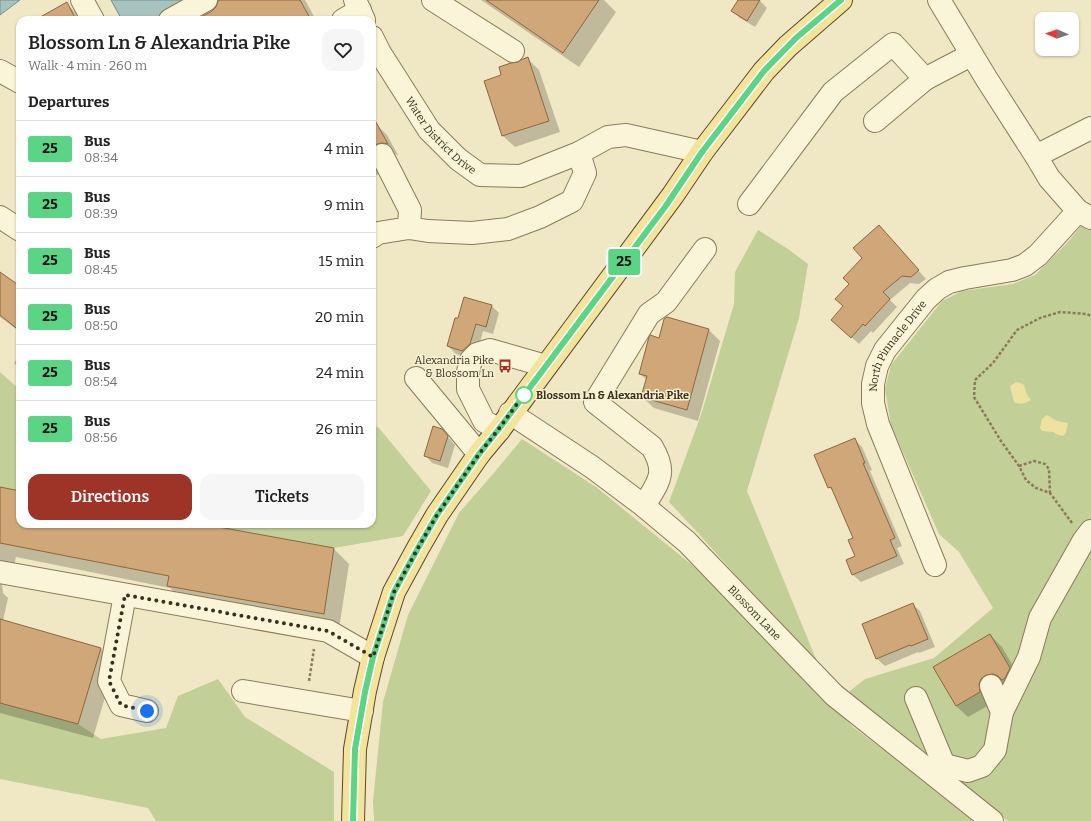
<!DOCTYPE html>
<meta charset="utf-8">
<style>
:root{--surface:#fff;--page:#f6f6f6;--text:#222;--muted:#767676;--line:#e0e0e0;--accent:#9d3427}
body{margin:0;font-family:Bitter,serif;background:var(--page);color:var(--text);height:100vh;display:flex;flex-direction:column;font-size:15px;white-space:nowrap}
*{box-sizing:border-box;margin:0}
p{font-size:13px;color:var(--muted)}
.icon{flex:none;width:22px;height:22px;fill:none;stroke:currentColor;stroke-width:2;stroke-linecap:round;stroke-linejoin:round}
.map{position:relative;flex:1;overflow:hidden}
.details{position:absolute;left:16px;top:16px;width:360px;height:512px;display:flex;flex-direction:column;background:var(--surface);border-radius:12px;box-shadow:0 1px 3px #0004}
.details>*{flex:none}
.badge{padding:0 8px;border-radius:3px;font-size:14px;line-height:26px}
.needle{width:26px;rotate:272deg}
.buttons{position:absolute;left:1035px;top:12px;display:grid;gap:8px}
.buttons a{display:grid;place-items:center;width:44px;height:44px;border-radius:8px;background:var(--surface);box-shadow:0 1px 3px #0004;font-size:20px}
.you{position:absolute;width:20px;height:20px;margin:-10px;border:3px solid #fff;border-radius:50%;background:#1a73e8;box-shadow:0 0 0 6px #1a73e833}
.map>.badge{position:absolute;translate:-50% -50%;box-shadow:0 0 0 2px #fff}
h2{padding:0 12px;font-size:15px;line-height:36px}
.round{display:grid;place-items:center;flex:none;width:42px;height:42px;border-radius:12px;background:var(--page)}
.headline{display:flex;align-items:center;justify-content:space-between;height:68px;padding:0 12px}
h1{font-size:19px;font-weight:600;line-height:30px}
.cta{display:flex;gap:8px;margin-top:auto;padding:8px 12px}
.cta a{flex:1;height:46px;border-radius:12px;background:var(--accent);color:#fff;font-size:16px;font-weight:600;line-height:46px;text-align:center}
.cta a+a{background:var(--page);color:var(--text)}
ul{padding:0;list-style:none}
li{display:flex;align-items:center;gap:12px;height:56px;padding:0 12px;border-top:1px solid var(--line)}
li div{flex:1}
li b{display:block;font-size:15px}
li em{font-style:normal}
li .badge{min-width:44px;font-weight:700;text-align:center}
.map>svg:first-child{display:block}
.green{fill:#c2cf97}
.sand{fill:#ede2a0}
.water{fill:#a6c3be;stroke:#6c928d}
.shadow{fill:#0003}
.building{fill:#d0a778;stroke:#8c673e}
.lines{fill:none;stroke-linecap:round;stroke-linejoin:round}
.minor-casing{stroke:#8c7a59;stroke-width:24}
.major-casing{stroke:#59472e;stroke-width:24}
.path{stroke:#8c7a59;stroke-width:2.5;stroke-dasharray:3 2;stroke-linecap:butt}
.minor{stroke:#faf4d8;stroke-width:22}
.major{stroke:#f4e39b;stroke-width:22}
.line-casing{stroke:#fff;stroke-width:9}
.line{stroke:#5cd486;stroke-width:6}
.walk{stroke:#3b301e;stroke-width:4;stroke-dasharray:0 7.2}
.stop-dot{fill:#fff;stroke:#5cd486;stroke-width:2}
.labels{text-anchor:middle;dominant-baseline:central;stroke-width:3;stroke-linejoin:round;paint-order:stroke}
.street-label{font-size:11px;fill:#3b301e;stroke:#f7f1d4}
.poi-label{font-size:11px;fill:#3b301e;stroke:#f7f1d4;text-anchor:end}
.stop-label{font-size:11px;font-weight:bold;fill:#3b301e;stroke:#f7f1d4;text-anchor:start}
</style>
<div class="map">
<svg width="1091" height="821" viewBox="0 0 1091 821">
<rect width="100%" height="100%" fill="#f0e8c4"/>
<path class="green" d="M1091,214V821H1008L845,695L865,679L934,658L993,608L959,552L939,534L891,425L885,389L891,365L942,301L962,291L1013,284L1035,275L1067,243Z
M758,230L788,249L808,264L799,318L747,491L821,671L698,533L669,502L701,415L734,304L735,272Z
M0,372L20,390V491L0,487Z
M372,424L379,428L431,491L403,536L334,548L202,524H372Z
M522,439L596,487L697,569L853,727L978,821H374L373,801L383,702L408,615L459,513L493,474Z
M218,679L245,717L334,772V821H156L148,808L0,779V703L78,724L101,739L166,728L178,696Z"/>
<path class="sand" d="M1016,382C1028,384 1023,387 1027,394C1028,397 1030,398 1031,400C1025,404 1020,405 1014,402L1010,386Z
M1047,415L1057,421L1068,423L1066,433L1063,436L1058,435L1053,432L1042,431L1040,428L1042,419Z"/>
<path class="water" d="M0,0H20L0,15Z
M111,0H189L154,20H122Z"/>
<path class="shadow" d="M222,0H305L316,20H198L213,12Z
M481,0H604L616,12L579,67Z
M739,0H759L767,8L755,27L740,18L732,11Z
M67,4L78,15L81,20H37Z
M528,59L539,70L560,132L515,147L503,136L485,81L503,75Z
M375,123L387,135L398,155L394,154L388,155L382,172L372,178V125Z
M879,226L926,279L919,284L910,283L890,300L897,307L873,333L871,331L859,344L840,327L844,307L836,299L850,284Z
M0,283L20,287V332L0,317Z
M492,306L499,313L493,334L483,331L478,351L470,358L456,354L448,346Z
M709,330L720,341L698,421L654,408L642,397L647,380L640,374L659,339Z
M20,354V369L14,363Z
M441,429L455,445L448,468L432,463L425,455Z
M854,439L862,447L872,470L870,471L902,546L897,548L904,564L861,582L853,575L847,560L856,556L854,539L834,493L829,487Z
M0,488L20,492V524H197L334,549L349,564L339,629L183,601L170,588L16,557L12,575L6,579L2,585L3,593L8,598L3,621L100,648L115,663L93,738L0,713Z
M912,604L920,611L935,647L919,653L918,652L885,666L877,659L863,625Z
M990,635L1002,647L1021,680L1005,685L997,686L991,704L968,717L956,706L935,667Z"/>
<path class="building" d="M220,0H300L311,20H196L212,11L216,7L218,1Z
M486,0H599L563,53Z
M738,0H760L747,21L731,11Z
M67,2L76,20H35Z
M528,57L549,121L502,136L484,81L501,75L499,67L511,63L518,62L521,60Z
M372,115L388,144L382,143L377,144L372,148Z
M879,225L919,270L911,277L902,276L883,292L890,299L865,326L863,324L851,338L831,320L843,306L835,299L849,284L843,278L862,258L853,248Z
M0,272L20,286V331L0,315Z
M464,297L492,305L486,327L476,324L470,344L462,351L447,346L455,318H458Z
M667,317L709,329L687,410L641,397L647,376L639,374L649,337L650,335L659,338L664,319Z
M433,426L442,429L448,436L440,461L424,456Z
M855,438L865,463H863L895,538L890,540L897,556L852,575L846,560L855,556L848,540L853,538L831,487L828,488L814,455Z
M0,487L20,491V524H202L334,548L324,614L167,586L169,576L0,543Z
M913,603L928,639L911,646L910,645L876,659L862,624Z
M0,619L101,648L78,724L0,703Z
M990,634L1010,668L1005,678L1002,680L998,676L993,674L986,675L981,679L979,684L980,692L956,706L933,667Z"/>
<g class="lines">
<g class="minor-casing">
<g id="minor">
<path d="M82,0L93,20"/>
<path d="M355,0L364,20"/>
<path d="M433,0L513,51"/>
<path d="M939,0L986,78L1036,156L1049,178L1078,211L1091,218"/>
<path d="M170,20L206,0"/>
<path d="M343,20L360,10"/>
<path id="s1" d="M372,37L380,53L429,130L458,159L480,175L521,176L579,153L608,137L626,135L702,152"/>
<path d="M0,71L20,82"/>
<path d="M875,121L925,79"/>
<path d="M382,155L410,210L409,228"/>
<path d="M1036,156L1091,128"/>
<path d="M749,204L833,92L893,44L925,79L971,55"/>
<path d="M0,217L20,230"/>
<path d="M372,237L378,233L409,228L428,231L472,233L508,229L540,217L572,201L585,173L579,153"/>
<path d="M416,378L479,454"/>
<path id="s2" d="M510,413L592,467L644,506L687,542L834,695L992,821"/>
<path d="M499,430L484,421L468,389V372L471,360L477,354L490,350L546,366"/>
<path d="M644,506C658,482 668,474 652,447L595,402L649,314L666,302L705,249"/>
<path id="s3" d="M935,565L878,424L873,403V384L877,366L885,350L926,299L937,289L949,282L965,278L1012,270L1025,265L1038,255L1078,211"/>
<path d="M0,572L328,631L373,657"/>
<path d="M125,595L109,681L121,705L147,711"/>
<path d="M243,691L362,711"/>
<path d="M916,698L944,765"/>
<path d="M1002,712L1029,657L1040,618L1084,540L1091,531"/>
<path d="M935,775L944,765L968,771L982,766L995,750L1002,712L991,686"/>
</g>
</g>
<g class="major-casing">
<path id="major" d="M353,821L355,749L365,691L373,657L394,592L418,548L437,515L479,454L499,430L673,195L702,152L764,71L788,46L841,0"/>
</g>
<path class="path" d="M1019,466L1034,461L1045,464L1049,469L1050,493
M1072,523L1050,493L1036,488L1026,480L1019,466L1001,441L974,397L975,380L993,363L1017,330L1040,318L1060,312L1087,314L1091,316
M309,681L314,649"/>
<use href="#minor" class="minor"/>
<use href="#major" class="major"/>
</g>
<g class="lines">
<g class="line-casing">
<path id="line" d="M353,821L355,749L365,692L373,657L394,592L418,548L437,515L479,454L498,430L665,207L702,152L764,71L796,38L841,0"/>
</g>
<use href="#line" class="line"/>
<path class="walk" d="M147,711L121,705L109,681L125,595L328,631L373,657L394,592L418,548L437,515L479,454L498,430L528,389L524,395"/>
</g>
<defs>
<g id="bus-bare" transform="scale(1.08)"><path d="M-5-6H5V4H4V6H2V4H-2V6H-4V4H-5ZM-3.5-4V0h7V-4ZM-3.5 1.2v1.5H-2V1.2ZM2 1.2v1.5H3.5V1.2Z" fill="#9d3427" stroke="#f7f1d4" stroke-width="2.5" paint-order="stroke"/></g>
</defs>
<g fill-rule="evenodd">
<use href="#bus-bare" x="505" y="366"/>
</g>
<circle class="stop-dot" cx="524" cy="395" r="8"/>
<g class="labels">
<g class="street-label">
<text stroke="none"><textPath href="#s1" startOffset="121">Water District Drive</textPath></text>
<text stroke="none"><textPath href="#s3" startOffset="238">North Pinnacle Drive</textPath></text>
<text stroke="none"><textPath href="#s2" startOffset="317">Blossom Lane</textPath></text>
</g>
<g class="poi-label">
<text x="494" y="360">Alexandria Pike<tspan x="494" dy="13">&amp; Blossom Ln</tspan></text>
</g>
<g class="stop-label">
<text x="536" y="395">Blossom Ln &amp; Alexandria Pike</text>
</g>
</g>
</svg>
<div class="buttons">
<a><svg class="needle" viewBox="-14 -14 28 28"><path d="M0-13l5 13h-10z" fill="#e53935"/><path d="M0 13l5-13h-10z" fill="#767676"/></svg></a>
</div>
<div class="you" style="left:147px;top:711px"></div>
<b class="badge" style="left:624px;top:262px;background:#5cd486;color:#111">25</b>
<section class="details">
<div class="headline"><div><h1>Blossom Ln &amp; Alexandria Pike</h1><p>Walk · 4 min · 260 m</p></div><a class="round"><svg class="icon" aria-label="heart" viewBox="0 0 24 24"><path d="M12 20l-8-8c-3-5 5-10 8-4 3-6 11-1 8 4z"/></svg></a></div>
<h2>Departures</h2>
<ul>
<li><span class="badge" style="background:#5cd486;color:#111">25</span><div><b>Bus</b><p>08:34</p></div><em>4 min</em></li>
<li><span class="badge" style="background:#5cd486;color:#111">25</span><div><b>Bus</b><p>08:39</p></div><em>9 min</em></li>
<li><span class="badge" style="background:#5cd486;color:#111">25</span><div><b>Bus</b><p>08:45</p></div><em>15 min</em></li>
<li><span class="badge" style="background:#5cd486;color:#111">25</span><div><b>Bus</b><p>08:50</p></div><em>20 min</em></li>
<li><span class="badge" style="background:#5cd486;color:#111">25</span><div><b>Bus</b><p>08:54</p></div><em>24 min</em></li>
<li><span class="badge" style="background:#5cd486;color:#111">25</span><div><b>Bus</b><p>08:56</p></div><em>26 min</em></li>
</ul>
<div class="cta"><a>Directions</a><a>Tickets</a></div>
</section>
</div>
